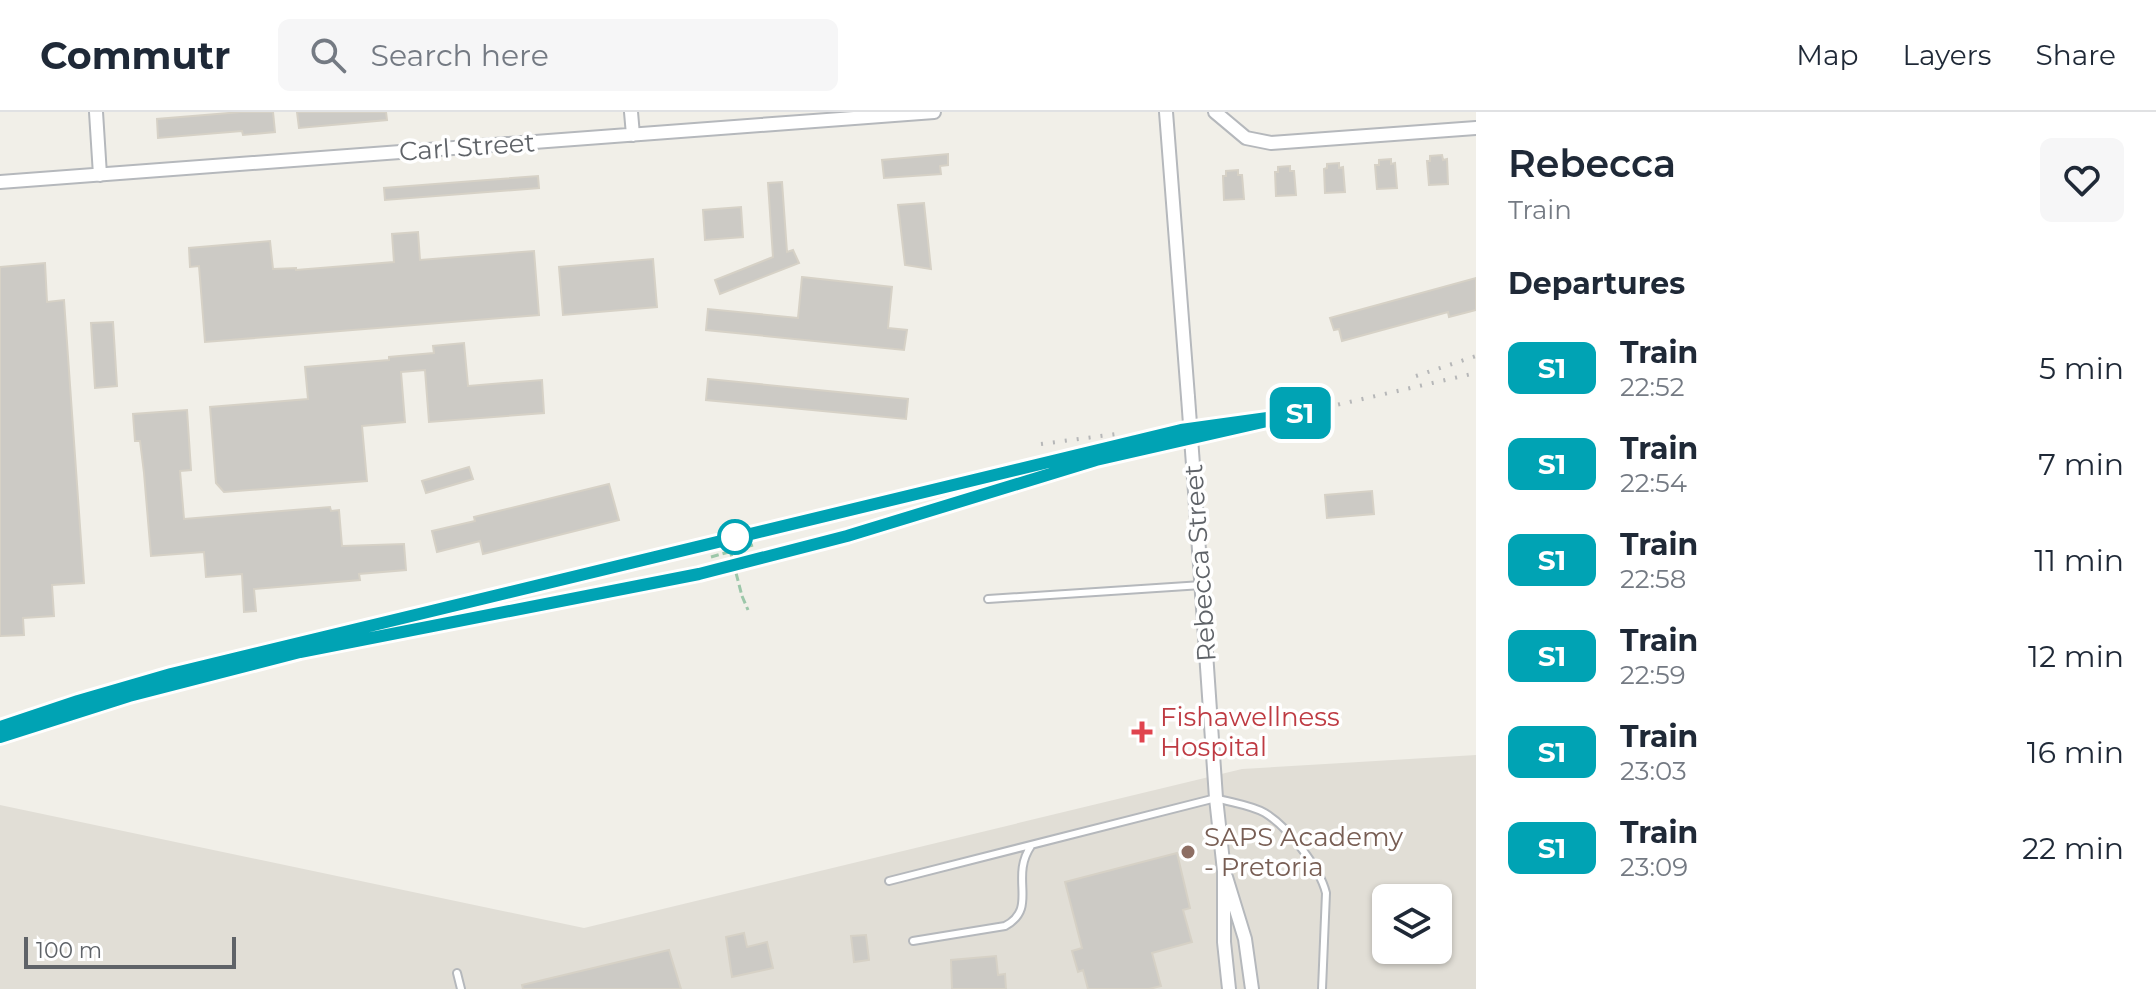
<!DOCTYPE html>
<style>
:root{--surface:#fff;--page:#f6f6f7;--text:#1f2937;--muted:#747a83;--line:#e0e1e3}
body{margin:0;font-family:Montserrat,sans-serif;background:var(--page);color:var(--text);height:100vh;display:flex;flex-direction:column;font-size:30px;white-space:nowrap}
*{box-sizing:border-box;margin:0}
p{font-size:26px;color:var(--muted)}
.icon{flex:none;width:44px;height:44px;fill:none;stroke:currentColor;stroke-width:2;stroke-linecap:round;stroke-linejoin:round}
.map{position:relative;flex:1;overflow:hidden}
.drawer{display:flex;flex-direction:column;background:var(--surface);width:680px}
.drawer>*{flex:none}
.badge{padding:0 16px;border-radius:12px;font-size:28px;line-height:52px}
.buttons{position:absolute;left:1372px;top:772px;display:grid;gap:16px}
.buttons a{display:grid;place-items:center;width:80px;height:80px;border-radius:12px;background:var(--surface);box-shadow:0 2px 6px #0004;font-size:40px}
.scale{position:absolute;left:24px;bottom:20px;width:212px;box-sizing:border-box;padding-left:8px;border:4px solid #5f6368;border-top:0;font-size:22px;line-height:28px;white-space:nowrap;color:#5f6368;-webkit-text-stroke:6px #fff;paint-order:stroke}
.map>.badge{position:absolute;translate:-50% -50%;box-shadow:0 0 0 4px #fff}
h2{padding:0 32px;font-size:30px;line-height:72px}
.round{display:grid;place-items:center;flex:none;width:84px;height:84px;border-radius:12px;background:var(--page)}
.overview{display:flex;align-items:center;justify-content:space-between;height:136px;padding:0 32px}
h1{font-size:38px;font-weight:600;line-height:60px}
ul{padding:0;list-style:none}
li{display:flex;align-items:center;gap:24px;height:96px;padding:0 32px}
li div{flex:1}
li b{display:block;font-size:30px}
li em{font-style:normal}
li .badge{min-width:88px;font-weight:700;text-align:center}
header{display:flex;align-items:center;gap:48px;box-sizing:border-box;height:112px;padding:0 40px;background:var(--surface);border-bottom:2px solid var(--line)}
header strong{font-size:38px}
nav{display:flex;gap:44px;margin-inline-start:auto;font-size:28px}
.search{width:560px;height:72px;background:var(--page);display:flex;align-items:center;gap:20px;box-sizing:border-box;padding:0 28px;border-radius:12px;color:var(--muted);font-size:30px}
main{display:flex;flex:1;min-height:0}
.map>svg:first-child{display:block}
.education{fill:#e1ded6;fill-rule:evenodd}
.building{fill:#cccac5;stroke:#d6d1c6;stroke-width:2}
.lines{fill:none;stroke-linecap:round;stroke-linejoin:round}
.service-casing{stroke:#b5b8bc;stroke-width:10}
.minor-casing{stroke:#b5b8bc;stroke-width:16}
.path{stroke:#9cc7a9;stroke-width:3;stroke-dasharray:8 4;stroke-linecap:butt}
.service{stroke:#fff;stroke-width:6}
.minor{stroke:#fff;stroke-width:12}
.rail{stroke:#b6b7b8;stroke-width:4;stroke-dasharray:2 10;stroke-linecap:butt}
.minor-bridge-casing{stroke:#b5b8bc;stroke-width:16;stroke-linecap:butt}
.path-bridge{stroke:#9cc7a9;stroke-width:3;stroke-dasharray:8 4;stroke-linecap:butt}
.minor-bridge{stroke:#fff;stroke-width:12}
.line-casing{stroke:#fff;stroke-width:18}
.line{stroke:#00a3b4;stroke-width:12}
.stop-dot{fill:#fff;stroke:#00a3b4;stroke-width:4}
.health-dot{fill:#e0444e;stroke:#fff;stroke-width:3}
.education-dot{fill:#8d6e63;stroke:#fff;stroke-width:3}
.labels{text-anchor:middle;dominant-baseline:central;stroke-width:7;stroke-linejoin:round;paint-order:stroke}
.street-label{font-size:26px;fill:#5f6368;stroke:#fff}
.health-label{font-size:26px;fill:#be3a42;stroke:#fff;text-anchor:start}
.education-label{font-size:26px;fill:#785e54;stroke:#fff;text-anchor:start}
</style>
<header>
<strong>Commutr</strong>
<div class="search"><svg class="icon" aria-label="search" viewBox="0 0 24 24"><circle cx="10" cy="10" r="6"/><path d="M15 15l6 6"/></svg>Search here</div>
<nav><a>Map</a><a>Layers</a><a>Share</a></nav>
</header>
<main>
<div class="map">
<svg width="1476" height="877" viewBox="0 0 1476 877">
<rect width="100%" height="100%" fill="#f1efe8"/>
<path class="education" d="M1476,643V877H0V693L584,816L1242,657ZM1386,786H1438V838H1386Z"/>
<path class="building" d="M241,0H273L275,20L243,23L242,19L158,26L157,7Z
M297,0H386L387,8L299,16Z
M948,42V53L940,54L941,62L884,66L882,48Z
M1442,43L1443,48L1447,47L1448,72L1429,73L1427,49H1430V44Z
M1391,47V52L1395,51L1397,76L1377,77L1375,53H1379V48Z
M1339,51V56L1343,55L1345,80L1325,81L1324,57L1327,56V52Z
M1290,54V59H1294L1296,83L1276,84L1275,60H1278V55Z
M1238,58V63H1242L1244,87L1224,88L1223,64H1226V59Z
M538,64L539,76L385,88L384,76Z
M782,70L787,140L793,138L799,151L720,182L715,168L773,145L768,71Z
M924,91L931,157L905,153L898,93Z
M741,95L743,125L705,128L703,98Z
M418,120L420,148L534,139L539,203L205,230L199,154L190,155L189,136L270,129L273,157L296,156V158L394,150L392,122Z
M653,147L657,195L563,203L559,155Z
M45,151L47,190L64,188L84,471L52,473L54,504L23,506L24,523L0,524V155Z
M802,165L892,175L888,216L907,218L904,238L706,218L708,197L798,206Z
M1476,166V198L1449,205L1448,200L1342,229L1339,217L1334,218L1330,206Z
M113,210L117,274L95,276L91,211Z
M464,231L468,274L542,268L544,301L429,310L425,258L401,260L405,310L362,314L367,369L224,380L216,371L210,295L308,287L305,255L389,248V245L434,241L433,234Z
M708,267L908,287L906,307L706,288Z
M187,298L191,358L180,359L184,407L330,395L331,399L339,398L342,434L404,432L406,458L359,462L360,468L254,477L256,499L244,500L242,462L206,465L204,440L151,444L144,361L140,329H135L133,302Z
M469,355L473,367L426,381L422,369Z
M609,372L619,408L483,442L480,429L437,440L432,419L475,409L474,405Z
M1372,379L1374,402L1327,406L1325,383Z
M1177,741L1190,796L1183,798L1192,830L1152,841L1161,874L1149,877H1088L1083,858L1078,860L1072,839L1082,836L1065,770Z
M744,821L747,835L767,830L773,856L732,865L726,825Z
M866,823L869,848L854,850L851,824Z
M669,838L681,877H523L522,873Z
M996,844L998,863L1005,862L1006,877H952L951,848Z"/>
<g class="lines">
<g class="service-casing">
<path id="service" d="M988,487L1202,473
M889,769L1216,686C1232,691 1251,693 1265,701C1288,715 1320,756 1326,781L1322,877
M913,829L1005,814C1039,796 1009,766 1031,734
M457,861L461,877"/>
</g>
<g class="minor-casing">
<path id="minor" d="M96,0L100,63
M631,0L633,23
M1166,0L1188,285
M1215,0L1246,26L1271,31L1476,16
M0,70L934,0
M1195,380L1216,686L1224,759V830L1229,877
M1226,765L1245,827L1252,877"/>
</g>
<path class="path" d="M711,445L753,433
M742,484L748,498"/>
<use href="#service" class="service"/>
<use href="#minor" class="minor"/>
<path class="rail" d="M1416,264L1476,244
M1041,332L1116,322
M351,519L1058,348
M0,625L129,584L300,540L699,462L847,424L1096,348L1476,261"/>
<g class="minor-bridge-casing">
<path id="minor-bridge" d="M1188,285L1195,380"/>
</g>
<path class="path-bridge" d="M730,438L742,484"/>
<use href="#minor-bridge" class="minor-bridge"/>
</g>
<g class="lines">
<g class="line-casing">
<path id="line" d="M0,615L78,589L171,562L1181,318L1302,301L1096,348L847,424L699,462L300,540L129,584L0,625"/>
</g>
<use href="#line" class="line"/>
</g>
<circle class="stop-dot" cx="735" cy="425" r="16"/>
<path class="health-dot" d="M1138 608h8v8h8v8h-8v8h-8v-8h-8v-8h8z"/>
<circle class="education-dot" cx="1188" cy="740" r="8"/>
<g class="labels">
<g class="street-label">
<text transform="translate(467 35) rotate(-4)">Carl Street</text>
<text transform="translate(1200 451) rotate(-94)">Rebecca Street</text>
</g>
<g class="health-label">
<text x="1160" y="605">Fishawellness<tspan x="1160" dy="30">Hospital</tspan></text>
</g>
<g class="education-label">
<text x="1204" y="725">SAPS Academy<tspan x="1204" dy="30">- Pretoria</tspan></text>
</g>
</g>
</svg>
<div class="buttons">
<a><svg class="icon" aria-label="layers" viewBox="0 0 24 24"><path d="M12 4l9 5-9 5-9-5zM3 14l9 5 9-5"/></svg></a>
</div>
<div class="scale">100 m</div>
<b class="badge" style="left:1300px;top:301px;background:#00a3b4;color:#fff">S1</b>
</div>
<section class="drawer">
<div class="overview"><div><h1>Rebecca</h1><p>Train</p></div><a class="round"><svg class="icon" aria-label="heart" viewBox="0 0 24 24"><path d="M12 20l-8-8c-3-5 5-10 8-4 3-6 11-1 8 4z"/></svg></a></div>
<h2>Departures</h2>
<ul>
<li><span class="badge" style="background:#00a3b4;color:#fff">S1</span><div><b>Train</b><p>22:52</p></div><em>5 min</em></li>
<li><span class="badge" style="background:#00a3b4;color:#fff">S1</span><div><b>Train</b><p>22:54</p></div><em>7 min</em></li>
<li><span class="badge" style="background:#00a3b4;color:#fff">S1</span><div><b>Train</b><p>22:58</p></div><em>11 min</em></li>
<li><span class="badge" style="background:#00a3b4;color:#fff">S1</span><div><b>Train</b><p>22:59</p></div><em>12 min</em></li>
<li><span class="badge" style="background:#00a3b4;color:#fff">S1</span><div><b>Train</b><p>23:03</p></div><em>16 min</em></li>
<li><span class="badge" style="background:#00a3b4;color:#fff">S1</span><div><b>Train</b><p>23:09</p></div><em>22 min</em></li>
</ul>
</section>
</main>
